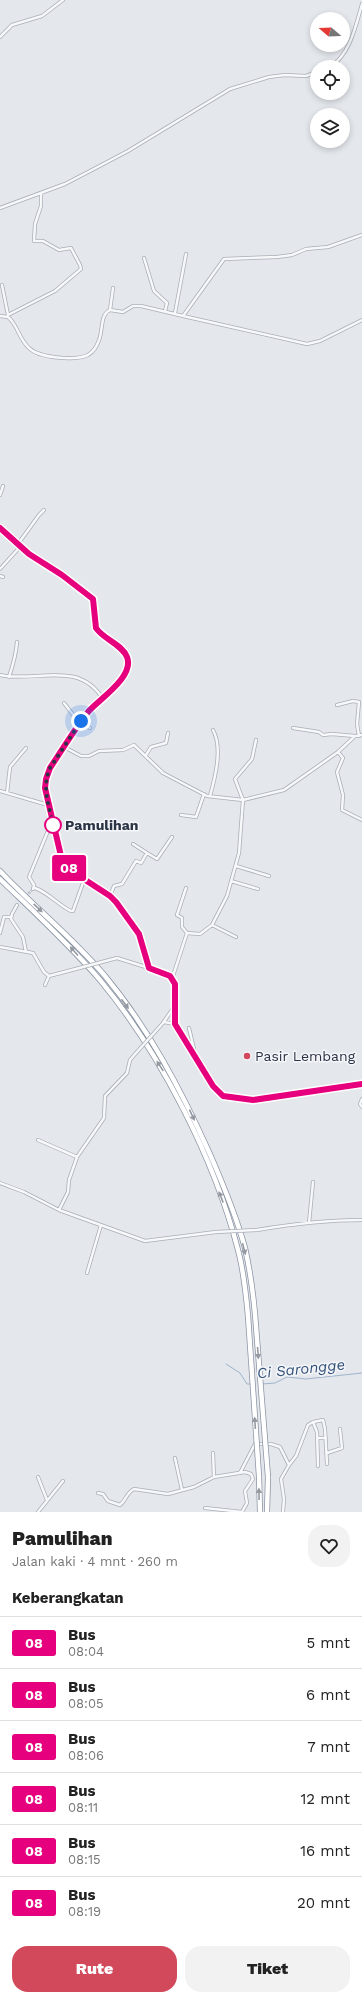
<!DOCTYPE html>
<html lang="id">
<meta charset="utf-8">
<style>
:root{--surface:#fff;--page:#f2f2f2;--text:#222;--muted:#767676;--line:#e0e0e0;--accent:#d1495b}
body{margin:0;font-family:"Work Sans",sans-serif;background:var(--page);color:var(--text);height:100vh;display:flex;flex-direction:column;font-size:15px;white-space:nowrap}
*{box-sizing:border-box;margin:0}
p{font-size:13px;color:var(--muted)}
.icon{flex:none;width:22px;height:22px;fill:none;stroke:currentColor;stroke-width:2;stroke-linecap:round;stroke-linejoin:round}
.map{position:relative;height:1512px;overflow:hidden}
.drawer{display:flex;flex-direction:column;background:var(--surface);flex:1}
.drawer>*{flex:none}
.badge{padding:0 8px;border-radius:3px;font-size:14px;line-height:26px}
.needle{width:26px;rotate:289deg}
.controls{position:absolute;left:310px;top:12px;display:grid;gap:8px}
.controls a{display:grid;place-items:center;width:40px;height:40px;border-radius:50%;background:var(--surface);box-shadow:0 2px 6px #0003;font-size:20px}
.you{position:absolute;width:20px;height:20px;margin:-10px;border:3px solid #fff;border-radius:50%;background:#1a73e8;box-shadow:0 0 0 6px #1a73e833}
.map>.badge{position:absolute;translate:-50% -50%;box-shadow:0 0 0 2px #fff}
h2{padding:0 12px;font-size:15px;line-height:36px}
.round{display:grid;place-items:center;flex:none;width:42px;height:42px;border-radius:16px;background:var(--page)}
.summary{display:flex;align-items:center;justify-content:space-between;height:68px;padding:0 12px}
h1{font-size:19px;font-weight:800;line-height:30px}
.primary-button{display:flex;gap:8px;margin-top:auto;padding:8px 12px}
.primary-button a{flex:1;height:46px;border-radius:16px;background:var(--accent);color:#fff;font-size:16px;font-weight:800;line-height:46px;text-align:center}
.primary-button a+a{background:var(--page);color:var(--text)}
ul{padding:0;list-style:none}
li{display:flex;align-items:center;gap:12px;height:52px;padding:0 12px;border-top:1px solid var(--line)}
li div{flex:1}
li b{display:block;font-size:15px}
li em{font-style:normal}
li .badge{min-width:44px;font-weight:700;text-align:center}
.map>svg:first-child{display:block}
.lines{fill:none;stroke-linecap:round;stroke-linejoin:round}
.stream{stroke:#9fb4cc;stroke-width:1}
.street-tunnel{stroke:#bfc3cb;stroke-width:2.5;stroke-dasharray:2.5 1;stroke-linecap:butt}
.street-casing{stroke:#a9aeb7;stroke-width:4}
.primary-casing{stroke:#a3abb8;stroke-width:5.5}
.highway-casing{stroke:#8b94a3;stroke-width:6}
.street{stroke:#f7f8fa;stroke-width:2.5}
.primary{stroke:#fff;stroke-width:4}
.highway{stroke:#fff;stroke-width:4.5}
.street-bridge-casing{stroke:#a9aeb7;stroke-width:4;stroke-linecap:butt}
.highway-bridge-casing{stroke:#8b94a3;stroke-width:6;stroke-linecap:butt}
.street-bridge{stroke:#f7f8fa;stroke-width:2.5}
.highway-bridge{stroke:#fff;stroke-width:4.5}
.oneway{fill:#959aa2}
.line-casing{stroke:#fff;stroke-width:9}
.line{stroke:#e6007e;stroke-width:6}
.walk{stroke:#2b3445;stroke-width:4;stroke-dasharray:0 7.2}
.stop-dot{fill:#fff;stroke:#e6007e;stroke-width:2}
.poi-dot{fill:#d1495b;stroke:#f4f6f9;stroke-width:1.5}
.labels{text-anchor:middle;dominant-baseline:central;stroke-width:3;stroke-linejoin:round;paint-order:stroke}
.stop-label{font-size:14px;font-weight:bold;fill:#2b3445;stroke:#f4f6f9;text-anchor:start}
.poi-label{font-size:14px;fill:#2b3445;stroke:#f4f6f9;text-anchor:start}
.water-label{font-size:15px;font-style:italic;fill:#34527a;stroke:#f4f6f9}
</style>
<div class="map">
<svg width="362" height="1512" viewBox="0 0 362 1512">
<rect width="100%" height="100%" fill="#e4e7ec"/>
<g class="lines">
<path class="stream" d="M226,1364L240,1373L247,1384H251
M262,1384L275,1383L287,1377L306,1379L362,1373"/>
<path class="street-tunnel" d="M26,896L33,889"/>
<g class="street-casing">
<path id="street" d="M0,37L12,25L42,16L63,0
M330,67C350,55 356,25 362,4
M0,208L65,184L92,170L128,151L230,89L269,77L285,75L306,76L317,72
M144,258L154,291L167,303L165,311
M2,285L8,315
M110,310L113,288
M175,313L186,254
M8,315L55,291L81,269L80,265L71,248L59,250L43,241H34L35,224L41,206V193
M0,316L8,317L11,320C18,328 20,340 29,348C39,358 75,361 88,355C93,352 97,346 99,340C103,331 100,314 110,310L123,312L133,306H141L183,316L224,259L277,257L292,255L306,249L328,247L362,235
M183,316L307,344L320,341L362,320
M0,495L3,486
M18,544L39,515L44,510
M0,569L20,547
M0,576L3,577
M0,675C36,683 78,659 103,699
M9,677C13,665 16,655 17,642
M64,703L74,716L90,728
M337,705L353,701L359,702L357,724L359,736
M293,728L319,732L323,735L332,734L355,736
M64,747L81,756H89L99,751L123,750L134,745L163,773L207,796L243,800L284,790L338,752L355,736L362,735
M338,752L343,758L337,772L343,795L342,810L362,820
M146,755L151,747L166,743L168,733
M0,791L48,805
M7,793L10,767L26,748
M210,796C215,778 223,748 213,730
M181,815L196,817L204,794
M133,844L147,853
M236,866L269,876
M231,881L258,889
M35,888C49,893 58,905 71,911H73L84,880
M186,888L177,915L182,918V927L187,933
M33,889L34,885L29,877L52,821
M110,896L114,886L122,884L136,861L141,863L147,853L157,859L172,837
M17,905L12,914L11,919L23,937L26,952
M212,925L236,937
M0,933L4,917H11
M0,947L33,953L44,972L49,976L68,971
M117,958L149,968
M172,979L187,933L200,934L212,925L227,896L239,853L243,800L235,779L252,759L256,740
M45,985L49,976
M164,1022L175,1024
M163,1023L174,1007
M189,1028L194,1049L192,1051
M362,1099L360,1104L362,1107
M38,1140L77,1157
M0,1183L24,1192L59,1210L145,1241L216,1232
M59,1210L68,1192L69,1180L77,1157L104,1118L105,1096L127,1073L130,1060L136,1053
M309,1223L313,1182
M257,1230C292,1224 327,1220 362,1220
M87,1273L101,1225
M313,1422L323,1420L325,1429L327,1464
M317,1438H326
M213,1453L214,1477
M327,1453L342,1448L340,1429
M175,1458L182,1490
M289,1465L296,1456L308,1425L313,1422L317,1432L318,1466
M240,1473L255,1444H271L280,1447L289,1465L281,1479L284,1499L283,1512
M38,1477L47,1500
M98,1493L103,1494L108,1501L120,1505C126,1501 126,1493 134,1489L168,1494L194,1487L214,1477L245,1472L251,1474L253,1479L245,1491L247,1503L242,1512
M205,1508L242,1512
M38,1512L63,1481"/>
</g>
<g class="primary-casing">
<path id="primary" d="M0,528L29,554L62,575L93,599L96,627C103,639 122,644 127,657C135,677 98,700 88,712C74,729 62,750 50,768L45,788L61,856L73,872L110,896L121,908L139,934L149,968L172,979L175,986V1024L213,1086L223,1096L253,1100L362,1084"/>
</g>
<g class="highway-casing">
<path id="highway" d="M0,871C34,907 73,938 105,976C149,1029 181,1090 209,1152C223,1184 236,1215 245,1248C250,1270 253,1292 255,1314
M0,879C34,912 69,944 100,980C160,1052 215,1160 238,1250C244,1272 246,1294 248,1316
M259,1476L260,1512
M267,1512L268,1477"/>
</g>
<use href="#street" class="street"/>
<use href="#primary" class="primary"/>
<use href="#highway" class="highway"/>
<g class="street-bridge-casing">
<path id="street-bridge" d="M68,971L117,958
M136,1053L163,1023
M216,1232L257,1230"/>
</g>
<g class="highway-bridge-casing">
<path id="highway-bridge" d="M255,1314L268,1477
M248,1316L259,1476"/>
</g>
<use href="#street-bridge" class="street-bridge"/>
<use href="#highway-bridge" class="highway-bridge"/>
</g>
<defs><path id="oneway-solid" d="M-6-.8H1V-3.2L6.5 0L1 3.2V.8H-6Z"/></defs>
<g class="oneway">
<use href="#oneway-solid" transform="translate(38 908) rotate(43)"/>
<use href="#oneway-solid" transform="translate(74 951) rotate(-132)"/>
<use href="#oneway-solid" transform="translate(125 1004) rotate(53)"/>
<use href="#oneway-solid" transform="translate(160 1066) rotate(-123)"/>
<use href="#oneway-solid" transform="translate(192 1115) rotate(65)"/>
<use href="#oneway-solid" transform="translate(221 1197) rotate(-111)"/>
<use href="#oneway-solid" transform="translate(244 1249) rotate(76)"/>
<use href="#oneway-solid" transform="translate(258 1353) rotate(86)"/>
<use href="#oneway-solid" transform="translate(255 1423) rotate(-94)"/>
<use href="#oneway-solid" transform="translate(259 1494) rotate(-91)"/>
</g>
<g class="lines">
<g class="line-casing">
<path id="line" d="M0,528L29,554L62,575L93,599L96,628C103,639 122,644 127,657C135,677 98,700 88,712C74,730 62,750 50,768L46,779L45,788L61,856L73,872L110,896L116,902L139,934L149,968L170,976L175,984V1024L213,1086L223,1096L253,1100L362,1084"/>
</g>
<use href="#line" class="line"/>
<path class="walk" d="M53,825L54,828C50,809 41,788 50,768L81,721"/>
</g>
<circle class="stop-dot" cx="53" cy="825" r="8"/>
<circle class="poi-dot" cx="247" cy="1056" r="4"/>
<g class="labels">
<g class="stop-label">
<text x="65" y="825">Pamulihan</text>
</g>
<g class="poi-label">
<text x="255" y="1056">Pasir Lembang</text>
</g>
<g class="water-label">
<text transform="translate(301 1369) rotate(-6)">Ci Sarongge</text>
</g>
</g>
</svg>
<div class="controls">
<a><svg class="needle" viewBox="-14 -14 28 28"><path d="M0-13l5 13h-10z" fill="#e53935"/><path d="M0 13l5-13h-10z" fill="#767676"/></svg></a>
<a><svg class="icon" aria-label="locate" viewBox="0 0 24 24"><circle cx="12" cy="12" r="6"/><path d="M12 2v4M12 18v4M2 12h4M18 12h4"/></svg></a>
<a><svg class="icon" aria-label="layers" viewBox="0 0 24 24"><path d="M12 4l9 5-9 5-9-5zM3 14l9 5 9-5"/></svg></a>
</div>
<div class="you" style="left:81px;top:721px"></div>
<b class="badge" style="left:69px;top:868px;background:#e6007e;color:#fff">08</b>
</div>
<section class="drawer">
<div class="summary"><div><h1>Pamulihan</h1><p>Jalan kaki · 4 mnt · 260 m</p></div><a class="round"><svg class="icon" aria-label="heart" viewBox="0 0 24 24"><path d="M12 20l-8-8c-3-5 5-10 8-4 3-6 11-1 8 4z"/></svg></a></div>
<h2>Keberangkatan</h2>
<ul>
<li><span class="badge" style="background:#e6007e;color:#fff">08</span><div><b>Bus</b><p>08:04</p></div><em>5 mnt</em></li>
<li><span class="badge" style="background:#e6007e;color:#fff">08</span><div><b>Bus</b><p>08:05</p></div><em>6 mnt</em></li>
<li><span class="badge" style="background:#e6007e;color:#fff">08</span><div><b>Bus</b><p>08:06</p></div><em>7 mnt</em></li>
<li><span class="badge" style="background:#e6007e;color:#fff">08</span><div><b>Bus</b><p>08:11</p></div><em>12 mnt</em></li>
<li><span class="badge" style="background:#e6007e;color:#fff">08</span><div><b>Bus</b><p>08:15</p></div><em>16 mnt</em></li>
<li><span class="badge" style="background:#e6007e;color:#fff">08</span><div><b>Bus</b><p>08:19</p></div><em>20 mnt</em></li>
</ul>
<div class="primary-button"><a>Rute</a><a>Tiket</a></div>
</section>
